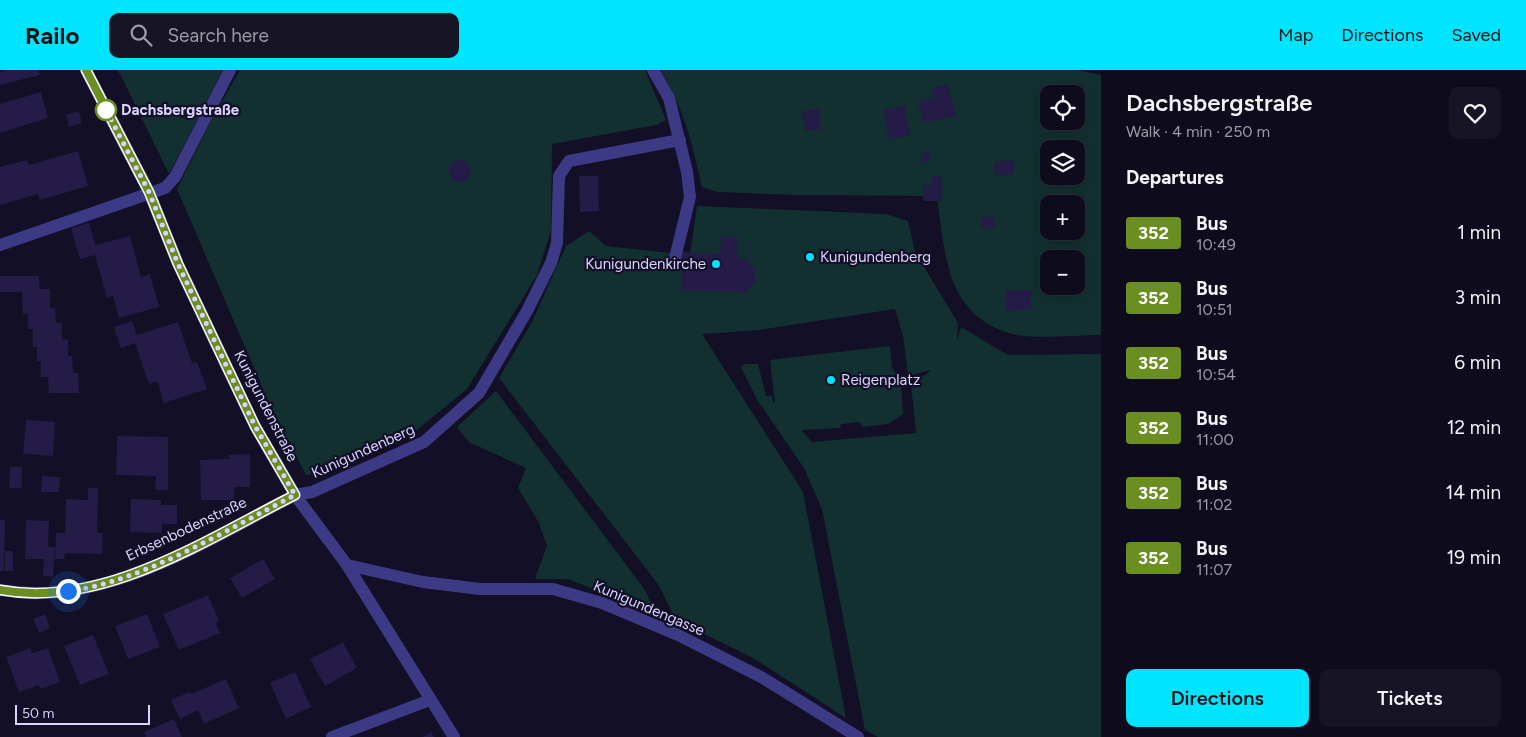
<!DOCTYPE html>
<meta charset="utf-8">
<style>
:root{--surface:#0e0b1c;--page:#171425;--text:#f1f3f6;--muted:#9b9ba3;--line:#2e2b3b;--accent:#00e5ff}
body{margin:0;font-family:Figtree,sans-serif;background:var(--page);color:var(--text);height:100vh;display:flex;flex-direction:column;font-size:19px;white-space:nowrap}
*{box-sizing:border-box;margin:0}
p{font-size:16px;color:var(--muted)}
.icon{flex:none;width:28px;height:28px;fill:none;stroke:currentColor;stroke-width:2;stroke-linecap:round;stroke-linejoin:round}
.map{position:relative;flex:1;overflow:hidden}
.side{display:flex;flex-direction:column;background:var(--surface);width:425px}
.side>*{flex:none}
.badge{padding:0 10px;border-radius:4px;font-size:18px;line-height:32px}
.tools{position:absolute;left:1040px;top:15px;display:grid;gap:10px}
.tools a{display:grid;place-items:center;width:45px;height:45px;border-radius:10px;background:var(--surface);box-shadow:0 2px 12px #0003,0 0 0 1px var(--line);font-size:25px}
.scale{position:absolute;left:15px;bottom:12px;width:135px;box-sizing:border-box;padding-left:5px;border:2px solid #d9d4ff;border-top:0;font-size:14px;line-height:18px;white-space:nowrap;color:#d9d4ff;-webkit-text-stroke:4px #130f26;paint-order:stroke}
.you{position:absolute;width:25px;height:25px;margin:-12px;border:4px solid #fff;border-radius:50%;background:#1a73e8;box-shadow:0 0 0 8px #1a73e833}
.map>.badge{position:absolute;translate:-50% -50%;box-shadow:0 0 0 2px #fff}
h2{padding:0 25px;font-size:19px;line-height:45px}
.round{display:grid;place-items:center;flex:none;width:52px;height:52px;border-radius:10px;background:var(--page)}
.headline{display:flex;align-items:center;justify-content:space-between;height:85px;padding:0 25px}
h1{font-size:24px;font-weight:600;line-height:38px}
.button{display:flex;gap:10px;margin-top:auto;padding:10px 25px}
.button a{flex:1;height:58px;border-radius:10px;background:var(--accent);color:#111;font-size:20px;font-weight:600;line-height:58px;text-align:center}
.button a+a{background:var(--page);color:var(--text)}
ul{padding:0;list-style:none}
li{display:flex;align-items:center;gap:15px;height:65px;padding:0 25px}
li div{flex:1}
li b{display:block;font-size:19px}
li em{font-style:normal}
li .badge{min-width:55px;font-weight:700;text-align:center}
header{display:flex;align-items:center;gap:30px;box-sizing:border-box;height:70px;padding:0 25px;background:var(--accent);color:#111}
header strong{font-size:24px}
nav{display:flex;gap:28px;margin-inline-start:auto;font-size:18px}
.search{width:350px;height:45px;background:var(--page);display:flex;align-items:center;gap:12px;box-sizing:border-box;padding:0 18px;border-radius:10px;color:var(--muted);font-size:19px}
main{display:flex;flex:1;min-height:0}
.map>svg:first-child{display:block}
.green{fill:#12302f;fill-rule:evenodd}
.building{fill:#241b47}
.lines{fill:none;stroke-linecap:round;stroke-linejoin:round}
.minor{stroke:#3d3a85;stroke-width:12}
.line-casing{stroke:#fff;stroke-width:11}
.line{stroke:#6b8e23;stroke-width:8}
.walk{stroke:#d9d4ff;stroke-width:5;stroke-dasharray:0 9}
.stop-dot{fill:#fff;stroke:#6b8e23;stroke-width:2.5}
.poi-dot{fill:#00e5ff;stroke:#130f26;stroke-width:2}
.labels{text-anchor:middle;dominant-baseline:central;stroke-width:4.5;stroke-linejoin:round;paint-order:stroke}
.stop-label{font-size:15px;font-weight:bold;fill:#d9d4ff;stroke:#130f26;text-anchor:start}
.poi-label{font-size:15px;fill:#d9d4ff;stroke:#130f26;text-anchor:start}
.street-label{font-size:15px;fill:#d9d4ff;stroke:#130f26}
</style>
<header>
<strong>Railo</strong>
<div class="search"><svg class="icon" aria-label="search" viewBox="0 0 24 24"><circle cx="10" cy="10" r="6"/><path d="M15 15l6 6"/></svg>Search here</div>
<nav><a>Map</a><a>Directions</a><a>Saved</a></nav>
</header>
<main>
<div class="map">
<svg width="1101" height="667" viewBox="0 0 1101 667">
<rect width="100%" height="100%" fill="#130f26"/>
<path class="green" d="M117,0H223L169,104L121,6Z
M240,0H645L666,50L656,55L552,74L551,161L537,205L467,319L412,364L327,404L306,405L273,342L177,119L214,45Z
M660,0H1077L1101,5V265C1079,265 1037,269 1017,265C946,249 945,186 937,126L795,125L718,122L702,117C693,77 683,34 660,0ZM1049,24H1076V51H1049ZM1049,79H1076V106H1049ZM1049,134H1076V161H1049ZM1049,189H1076V216H1049Z
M697,136L886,144L908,151L915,182L958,253L957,270L961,257L1008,285L1101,284V667H878L865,660L822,439L804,398L758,331L741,297L745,294H758L766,326H772L773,333L775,332L770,290L890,276L892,298L899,306L901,315L903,344L888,354L862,357L860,352L841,354L840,358L801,360L812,372L916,363L911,314L914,309L925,305L931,300L908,306L903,266L895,239L759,260L702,264L803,422L846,648L753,588L676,550L658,514L499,308L531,254L566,176L589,161L606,176L690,185Z
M496,321L645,520L656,544L568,509H535L547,476L539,453L518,418L526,398L469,372L457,357Z"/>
<path class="building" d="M8,0H38L40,5L0,15V2Z
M948,14L956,46L923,53L918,32L935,28L932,18Z
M41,22L48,48L0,63V34Z
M905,35L910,65L889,70L883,40Z
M819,39L821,59L805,61L802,41Z
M79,41L82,53L69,57L66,45Z
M78,81L88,116L40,130L38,124L0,135V97L27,90L29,95Z
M929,81L931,91L922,93L920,84Z
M449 101a11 11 0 1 1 22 0a11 11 0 1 1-22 0Z
M1013,90L1014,104L996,106L994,92Z
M579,106H598L599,141L580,142Z
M932,106H942V131H923V115H932Z
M981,147H995V158H981Z
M89,153L95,175L130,166L141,207L150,204L159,237L119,248L113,226L107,228L95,185L80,189L71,158Z
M721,166L738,167V189H746L755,199V212L745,223L681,221L682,182L720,184Z
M0,206H39V219H50V238H55L56,253H62V270L68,269V286H72L73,303H78L79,323H49L48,307H41V291H37V277H33V259H28V244H23L22,222H0Z
M1031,220V240L1006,241V221Z
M132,251L137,265L178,252L192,293L197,292L207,319L164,333L157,311L149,314L135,273L121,278L114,257Z
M26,350L55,352L53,386L23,384Z
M117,366L168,367V420H155L156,406L116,405Z
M250,384V417H234V430H201L200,390L229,389V385Z
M10,397H22V418H9Z
M42,406L60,407L59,422H41Z
M88,418H98L97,463H103L102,484L65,483L64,489H55L56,463H65L66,429L88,430Z
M131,429L161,430V435H177V454H162V463L130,462Z
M0,450H5L4,501H0Z
M26,450L49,451L48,477H55L53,507L43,506L44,489H25Z
M5,481H13V501H5Z
M263,489L275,509L242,528L230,508Z
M208,525L219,551L215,552L220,563L179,580L163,544Z
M45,544L50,558L39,563L33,549Z
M147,544L160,577L128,589L115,556Z
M93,565L109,604L80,615L64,576Z
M343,572L357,598L325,616L310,589Z
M30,578L32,583L48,578L60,612L40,619L39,615L19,622L6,587Z
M295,602L311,637L286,649L270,613Z
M226,609L239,638L204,654L198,640L180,649L171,630L190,622L191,624Z
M174,649L182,667H146L144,662Z
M431,662L434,667H423Z"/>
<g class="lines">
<path class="minor" d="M86,0L149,122L178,194L255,356L295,425L347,495L454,667
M653,0L669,28L687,102L690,127L674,192
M0,175L165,118L175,107L230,0
M347,495L423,512L480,519H553L602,533L678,565L763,608L858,667
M0,520C103,539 207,470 295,425L312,422L424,372L479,323L527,241L551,193L557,173L559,106L569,91L680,70
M332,667L430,630"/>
</g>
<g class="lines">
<g class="line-casing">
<path id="line" d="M0,520C103,539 207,469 295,425L255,356L178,194L149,122L86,0"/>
</g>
<use href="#line" class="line"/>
<path class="walk" d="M68,521C140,513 230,458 295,425L255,356L178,194L149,122L106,40"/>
</g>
<circle class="stop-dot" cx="106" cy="40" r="10"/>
<g class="poi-dot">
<circle cx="810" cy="187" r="5"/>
<circle cx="716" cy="194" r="5"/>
<circle cx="831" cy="310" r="5"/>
</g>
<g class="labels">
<g class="stop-label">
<text x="121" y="40">Dachsbergstraße</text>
</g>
<g class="poi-label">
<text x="820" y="187">Kunigundenberg</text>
<text x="706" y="194" text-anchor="end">Kunigundenkirche</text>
<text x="841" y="310">Reigenplatz</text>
</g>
<g class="street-label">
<text transform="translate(266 336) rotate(63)">Kunigundenstraße</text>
<text transform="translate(363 381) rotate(-24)">Kunigundenberg</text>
<text transform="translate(186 459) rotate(-25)">Erbsenbodenstraße</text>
<text transform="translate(649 538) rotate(23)">Kunigundengasse</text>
</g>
</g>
</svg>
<div class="tools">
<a><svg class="icon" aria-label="locate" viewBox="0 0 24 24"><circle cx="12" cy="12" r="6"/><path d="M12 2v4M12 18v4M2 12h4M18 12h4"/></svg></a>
<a><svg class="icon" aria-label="layers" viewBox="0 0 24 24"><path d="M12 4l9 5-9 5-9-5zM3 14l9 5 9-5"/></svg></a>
<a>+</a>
<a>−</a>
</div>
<div class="scale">50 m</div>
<div class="you" style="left:68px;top:521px"></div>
</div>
<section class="side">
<div class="headline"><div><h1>Dachsbergstraße</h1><p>Walk · 4 min · 250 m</p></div><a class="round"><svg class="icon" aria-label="heart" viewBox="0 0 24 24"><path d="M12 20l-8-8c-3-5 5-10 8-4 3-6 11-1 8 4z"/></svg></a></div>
<h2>Departures</h2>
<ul>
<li><span class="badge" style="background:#6b8e23;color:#fff">352</span><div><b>Bus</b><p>10:49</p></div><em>1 min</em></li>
<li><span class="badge" style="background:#6b8e23;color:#fff">352</span><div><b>Bus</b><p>10:51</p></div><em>3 min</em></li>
<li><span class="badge" style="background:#6b8e23;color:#fff">352</span><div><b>Bus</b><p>10:54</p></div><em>6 min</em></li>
<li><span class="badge" style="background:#6b8e23;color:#fff">352</span><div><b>Bus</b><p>11:00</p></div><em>12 min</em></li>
<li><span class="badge" style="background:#6b8e23;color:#fff">352</span><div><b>Bus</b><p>11:02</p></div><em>14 min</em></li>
<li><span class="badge" style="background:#6b8e23;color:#fff">352</span><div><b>Bus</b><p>11:07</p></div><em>19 min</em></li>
</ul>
<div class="button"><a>Directions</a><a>Tickets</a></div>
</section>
</main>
